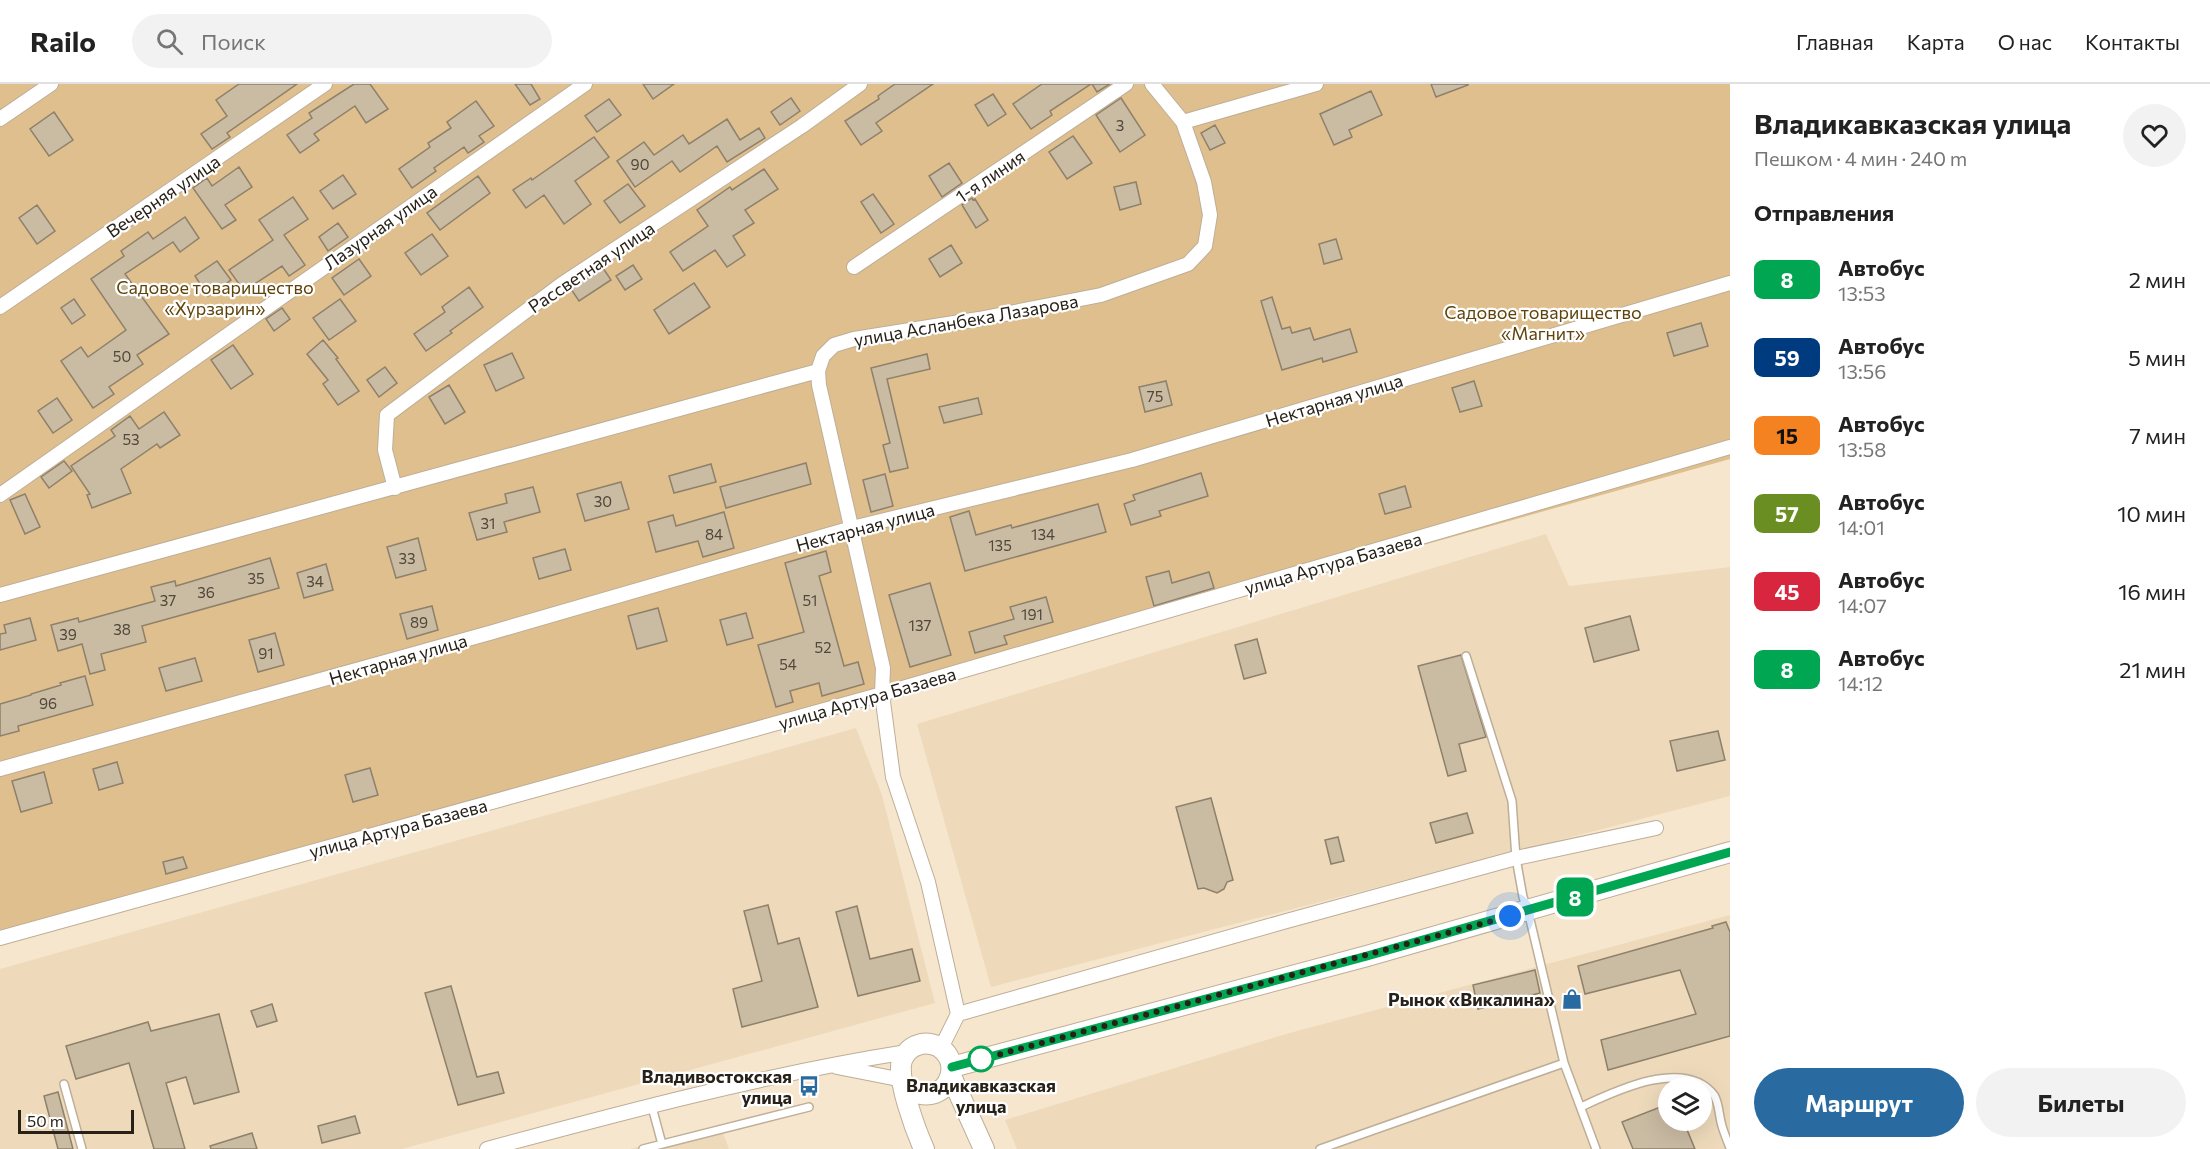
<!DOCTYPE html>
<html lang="ru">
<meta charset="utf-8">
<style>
:root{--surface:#fff;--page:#f2f2f2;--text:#222;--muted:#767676;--line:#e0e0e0;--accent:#296ba0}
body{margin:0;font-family:Commissioner,sans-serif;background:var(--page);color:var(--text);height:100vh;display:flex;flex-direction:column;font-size:22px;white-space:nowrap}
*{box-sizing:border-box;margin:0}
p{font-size:20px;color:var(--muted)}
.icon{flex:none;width:33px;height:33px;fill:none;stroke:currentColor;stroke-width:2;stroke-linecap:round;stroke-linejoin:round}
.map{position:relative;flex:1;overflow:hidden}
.side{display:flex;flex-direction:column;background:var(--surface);width:480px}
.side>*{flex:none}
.badge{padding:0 12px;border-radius:9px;font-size:21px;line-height:39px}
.fabs{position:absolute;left:1658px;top:993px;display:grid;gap:12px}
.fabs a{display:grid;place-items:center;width:54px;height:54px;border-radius:50%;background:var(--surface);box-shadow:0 6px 24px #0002;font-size:30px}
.scale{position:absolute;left:18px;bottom:15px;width:116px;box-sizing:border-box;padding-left:6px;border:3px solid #272118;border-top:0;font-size:16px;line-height:21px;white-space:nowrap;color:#272118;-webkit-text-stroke:4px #fff;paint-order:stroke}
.you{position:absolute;width:30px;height:30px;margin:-15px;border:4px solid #fff;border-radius:50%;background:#1a73e8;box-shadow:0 0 0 9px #1a73e833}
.map>.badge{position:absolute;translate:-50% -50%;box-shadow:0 0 0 3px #fff}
h2{padding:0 24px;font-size:22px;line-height:54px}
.round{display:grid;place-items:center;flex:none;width:63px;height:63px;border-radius:32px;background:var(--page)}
.summary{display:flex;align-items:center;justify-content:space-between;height:102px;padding:0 24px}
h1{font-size:28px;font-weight:700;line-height:45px}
.action{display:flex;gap:12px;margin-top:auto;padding:12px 24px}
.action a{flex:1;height:69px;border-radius:36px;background:var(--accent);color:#fff;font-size:24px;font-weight:700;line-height:69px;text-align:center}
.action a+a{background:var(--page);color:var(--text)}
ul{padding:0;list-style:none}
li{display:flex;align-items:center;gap:18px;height:78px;padding:0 24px}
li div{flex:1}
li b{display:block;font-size:22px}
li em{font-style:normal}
li .badge{min-width:66px;font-weight:700;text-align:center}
header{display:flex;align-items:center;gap:36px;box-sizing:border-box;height:84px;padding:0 30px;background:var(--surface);border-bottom:2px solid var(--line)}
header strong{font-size:28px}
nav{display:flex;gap:33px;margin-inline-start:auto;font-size:21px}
.search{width:420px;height:54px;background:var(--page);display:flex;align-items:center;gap:15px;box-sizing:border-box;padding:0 21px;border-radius:33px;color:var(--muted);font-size:22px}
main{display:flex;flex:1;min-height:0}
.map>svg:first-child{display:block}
.built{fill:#eedabb;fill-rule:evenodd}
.green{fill:#dfbf8d}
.building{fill:#cabba3;stroke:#8e806a;stroke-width:1.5}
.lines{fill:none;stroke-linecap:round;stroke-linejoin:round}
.lane-casing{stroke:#beae97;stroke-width:10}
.street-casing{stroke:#beae97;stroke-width:16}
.secondary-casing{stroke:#beae97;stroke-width:22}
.lane{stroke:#fff;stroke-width:7}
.street{stroke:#fff;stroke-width:14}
.secondary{stroke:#fff;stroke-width:20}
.line-casing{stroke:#fff;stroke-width:14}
.line{stroke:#00a651;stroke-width:9}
.walk{stroke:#272118;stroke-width:6;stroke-dasharray:0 10.8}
.stop-dot{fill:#fff;stroke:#00a651;stroke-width:3}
.labels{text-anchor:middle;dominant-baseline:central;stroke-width:4.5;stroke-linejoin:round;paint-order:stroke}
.number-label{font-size:15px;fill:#50483b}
.street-label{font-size:18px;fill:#272118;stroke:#fff}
.park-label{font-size:18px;fill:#60440c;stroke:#fff}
.poi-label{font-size:18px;font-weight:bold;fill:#272118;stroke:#fff;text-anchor:end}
.stop-label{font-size:18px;font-weight:bold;fill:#272118;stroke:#fff}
</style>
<header>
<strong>Railo</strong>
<div class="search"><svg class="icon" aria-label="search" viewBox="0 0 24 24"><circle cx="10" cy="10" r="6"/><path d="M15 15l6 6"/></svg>Поиск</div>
<nav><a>Главная</a><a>Карта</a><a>О нас</a><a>Контакты</a></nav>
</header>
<main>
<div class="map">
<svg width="1730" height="1065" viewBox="0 0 1730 1065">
<rect width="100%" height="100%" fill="#f6e6cd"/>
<path class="built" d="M1546,450L1569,502L1730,483V712L991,903L917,640Z
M856,644L882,711L935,919L402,1065H0V885Z
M1730,831V1065H1017L1005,1036L1286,950ZM1668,1004H1701V1036H1668Z
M720,1041L729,1065H630Z"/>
<path class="green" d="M0,0H1730V375L0,860Z"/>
<path class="building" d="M239,0H297L227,49L230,53L212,65L201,50L227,32L216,16Z
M354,0H370L388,25L366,39L355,22L314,50L319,56L300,69L287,51L312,34L309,29Z
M515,0H531L540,15L530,21Z
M643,0H674L653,15Z
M895,0H933L876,39L882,47L861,61L845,37L879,15L878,12Z
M1042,0H1091L1050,27L1052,31L1031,45L1013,20Z
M1092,0H1110L1097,8Z
M1431,0H1468V1L1436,13Z
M1371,7L1382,31L1349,46L1352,53L1334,61L1320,30Z
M993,10L1006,30L988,42L975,21Z
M791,14L800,27L780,41L771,28Z
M1121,14L1145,51L1120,68L1096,31Z
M609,15L621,31L597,48L585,32Z
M476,17L494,42L479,52L484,58L468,69L464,63L434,84L436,87L412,104L399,85L430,63L428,59L451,44L447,38Z
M54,28L73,56L49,72L30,45Z
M727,35L740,56L759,44L765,54L727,78L717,62L680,88L672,77L635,103L617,77L644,58L654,71L683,51L689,60Z
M1215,41L1225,59L1210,66L1201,49Z
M1073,52L1092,79L1067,95L1049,68Z
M594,53L609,73L575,97L591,120L564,140L544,111L526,124L513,106L531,94L532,96Z
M949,79L962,99L942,113L929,92Z
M239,83L252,103L225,121L236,136L222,145L193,104L207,94L212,102Z
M764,85L778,105L745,126L754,139L733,152L745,171L727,183L715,166L683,187L670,168L708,142L697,126L730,103L732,106Z
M343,91L356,110L333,125L320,107Z
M478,92L490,109L440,146L427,129Z
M1136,98L1141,120L1120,126L1114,103Z
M628,100L645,122L620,139L604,117Z
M873,110L894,140L881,149L861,118Z
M293,113L308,135L284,151L305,181L289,192L282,182L244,207L229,186L273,156L259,136Z
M972,114L973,116L975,115L988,136L976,144L962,121Z
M37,121L55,147L37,160L19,134Z
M185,133L199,154L180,168L173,158L125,190L169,250L137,271L143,280L109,303L114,310L93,324L61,277L81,263L88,273L126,246L91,195L124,172L121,167L148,148L153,155Z
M338,139L348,153L328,167L319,153Z
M432,150L448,172L421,191L405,169Z
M1336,155L1342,175L1324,180L1319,160Z
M951,161L962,179L940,193L929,175Z
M359,175L371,192L344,211L332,194Z
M217,177L231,196L208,212L195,192Z
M633,181L642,195L625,206L616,192Z
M603,184L611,196L579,217L571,205Z
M694,199L710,223L669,250L654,226Z
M469,203L483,223L450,247L452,249L426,267L414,250L445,228L442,223Z
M1272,213L1282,245L1290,243L1292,249L1310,244L1314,256L1350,245L1357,268L1323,278L1322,274L1282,286L1261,217Z
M74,215L85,231L72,240L61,224Z
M340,215L356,237L329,256L313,234Z
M282,224L290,235L274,247L266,235Z
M1701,239L1708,262L1674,272L1667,249Z
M323,256L338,274L336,275L359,307L338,321L323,300L328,296L307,270Z
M233,261L253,290L231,305L211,276Z
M512,269L524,294L496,307L484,281Z
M927,270L930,285L887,295L908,384L890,388L883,361L890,359L871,284Z
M385,283L397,299L379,313L367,296Z
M1166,297L1172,321L1145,328L1139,303Z
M1474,297L1482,322L1460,328L1452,304Z
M449,301L465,328L445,340L429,313Z
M57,314L72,336L53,349L38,327Z
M978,314L982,330L944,339L939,323Z
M164,328L180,351L160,364L157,360L121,385L131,409L92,424L87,411L90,410L71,382L115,352L111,346L130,332L139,345Z
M64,377L72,387L49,404L41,393Z
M806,379L811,400L726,424L720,403Z
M711,380L716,398L674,409L669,392Z
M1201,389L1208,412L1159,427L1161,432L1131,441L1124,420L1135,416L1133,411Z
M885,390L893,422L871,428L863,396Z
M621,398L629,425L585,437L577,410Z
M1405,402L1411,423L1385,430L1379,410Z
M533,403L540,428L504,438L507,448L477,456L469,429L507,419L505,410Z
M25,410L40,443L25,450L10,416Z
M1098,420L1106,448L965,487L950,433L969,427L976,451L1011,441L1012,444Z
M724,428L734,464L703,473L698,457L656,468L648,438L673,431L676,442Z
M418,454L426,486L396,494L387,463Z
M565,465L571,486L539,495L533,474Z
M826,467L831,488L819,492L844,582L858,578L864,600L822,612L819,599L790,607L793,618L776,623L758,561L804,548L785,479Z
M270,474L279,504L142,542L146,558L101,570L105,586L90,590L82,560L58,567L51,541L78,534L79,538L155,517L151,503L175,497L176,502Z
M326,480L333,506L304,514L297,489Z
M1169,487L1172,499L1209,488L1214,504L1154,522L1146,493Z
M930,499L951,571L910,583L889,511Z
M1046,513L1053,538L1004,552L1007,560L975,569L969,548L1014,535L1010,523Z
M432,522L438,546L407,555L400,530Z
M658,524L667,557L637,565L628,532Z
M746,529L753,554L727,561L720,536Z
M1630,532L1639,566L1594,578L1585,544Z
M30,534L36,556L0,566V550L6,549L4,541Z
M275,549L284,581L258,588L249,556Z
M1257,555L1266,589L1244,595L1235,561Z
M1461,571L1486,653L1459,660L1466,687L1448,692L1418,582Z
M195,574L202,597L166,607L159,584Z
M85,592L93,621L18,642L19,647L0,652V620L31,611V610L61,601L60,599Z
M1718,647L1725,676L1677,687L1670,657Z
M117,678L123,699L99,706L93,685Z
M370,684L378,711L353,718L345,691Z
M44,688L52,719L21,728L12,697Z
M1211,714L1233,796L1227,798L1224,805L1217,809L1204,804L1198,805L1176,723Z
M1467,729L1473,749L1436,759L1430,739Z
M1338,753L1344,777L1331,780L1325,756Z
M183,773L187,784L166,790L163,778Z
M768,821L778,860L799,854L818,923L742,943L733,905L762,897L744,827Z
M857,822L870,875L912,865L920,897L858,912L836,828Z
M1726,838L1730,848V952L1608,986L1601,956L1696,930L1680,886L1585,910L1578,882L1713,844L1712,842Z
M1535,886L1540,909L1478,925L1473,901Z
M451,902L477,993L498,988L504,1009L458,1021L425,909Z
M272,920L277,937L257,943L251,927Z
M219,930L239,1008L194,1020L186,993L166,999L185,1065H154L129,979L76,995L66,962L148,938L151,947Z
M58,1008L73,1065H58L44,1012Z
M1668,1020V1036H1683L1695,1065H1633L1622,1038Z
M355,1032L360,1049L322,1059L318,1042Z
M252,1049L257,1065H211L210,1062Z"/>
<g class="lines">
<g class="lane-casing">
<path id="lane" d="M1466,572L1512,717L1516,774L1523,813L1528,827L1564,979L1596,1065
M64,1000L82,1065
M652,1023L662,1060
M1581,1023C1615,1007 1685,973 1714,1011C1719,1018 1719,1033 1722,1042C1724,1049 1727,1056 1730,1064
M643,1065L809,1023
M1320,1065L1564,979"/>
</g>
<g class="street-casing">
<path id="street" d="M0,35L51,0
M1183,38L1316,0
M854,183L1126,0
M0,223L325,0
M395,404L385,366L387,331L562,200L802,42L860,0
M0,411L585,0
M0,511L818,287
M0,685L493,548L852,444L1132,376L1730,199
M0,854L882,610L1730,363
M958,930L1283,838L1516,774L1656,744
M941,964L958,930L928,798L893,693L882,610L883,584L819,301L818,287L823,272L834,261L854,255L979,235L1101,211L1188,180L1205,162L1210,131L1204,98L1183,38L1152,0
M837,983L903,996
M487,1065C624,1028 767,990 907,968"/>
</g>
<g class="secondary-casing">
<path id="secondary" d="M952,983L1367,872L1730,768
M951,992L984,1065
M904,1005C913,1008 922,1012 931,1010C951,1006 958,981 944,967C938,960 926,958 918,961C911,963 905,969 902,976C896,994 916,1047 924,1065"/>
</g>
<use href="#lane" class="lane"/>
<use href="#street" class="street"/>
<use href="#secondary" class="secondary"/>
</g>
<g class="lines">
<g class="line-casing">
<path id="line" d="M952,983L1367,872L1730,768"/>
</g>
<use href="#line" class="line"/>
<path class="walk" d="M981,975L975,977L1510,832"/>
</g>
<defs>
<g id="shop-bare" transform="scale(1.62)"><path d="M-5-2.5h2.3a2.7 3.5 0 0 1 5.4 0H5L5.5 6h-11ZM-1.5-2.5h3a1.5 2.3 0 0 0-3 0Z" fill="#296ba0" stroke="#fff" stroke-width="2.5" paint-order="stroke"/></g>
<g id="bus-bare" transform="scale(1.62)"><path d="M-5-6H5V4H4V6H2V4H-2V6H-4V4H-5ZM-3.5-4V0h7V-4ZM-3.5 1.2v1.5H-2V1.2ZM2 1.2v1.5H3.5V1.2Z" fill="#296ba0" stroke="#fff" stroke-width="2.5" paint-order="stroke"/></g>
</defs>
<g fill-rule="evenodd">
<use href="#shop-bare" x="1572" y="915"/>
<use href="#bus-bare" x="809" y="1002"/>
</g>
<circle class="stop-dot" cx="981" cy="975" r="12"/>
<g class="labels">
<g class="number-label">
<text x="1120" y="41">3</text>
<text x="640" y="80">90</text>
<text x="122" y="272">50</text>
<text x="1155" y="312">75</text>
<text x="131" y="355">53</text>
<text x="603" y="417">30</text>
<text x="488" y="439">31</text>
<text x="714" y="450">84</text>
<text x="1043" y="450">134</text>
<text x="1000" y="461">135</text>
<text x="407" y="474">33</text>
<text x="256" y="494">35</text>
<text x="315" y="497">34</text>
<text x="206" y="508">36</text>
<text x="168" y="516">37</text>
<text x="810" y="516">51</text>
<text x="1032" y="530">191</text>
<text x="419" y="538">89</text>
<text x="920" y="541">137</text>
<text x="122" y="545">38</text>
<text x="68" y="550">39</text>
<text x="823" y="563">52</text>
<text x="266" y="569">91</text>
<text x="788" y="580">54</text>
<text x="48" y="619">96</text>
</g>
<g class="street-label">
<text transform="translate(990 92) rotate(-34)">1-я линия</text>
<text transform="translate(163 112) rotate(-34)">Вечерняя улица</text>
<text transform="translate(380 143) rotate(-35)">Лазурная улица</text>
<text transform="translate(591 183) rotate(-34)">Рассветная улица</text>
<text transform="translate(966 236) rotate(-10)">улица Асланбека Лазарова</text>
<text transform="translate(1334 316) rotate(-17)">Нектарная улица</text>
<text transform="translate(865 443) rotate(-15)">Нектарная улица</text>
<text transform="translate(1333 479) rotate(-16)">улица Артура Базаева</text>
<text transform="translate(398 575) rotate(-16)">Нектарная улица</text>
<text transform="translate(867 614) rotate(-16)">улица Артура Базаева</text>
<text transform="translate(398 744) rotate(-15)">улица Артура Базаева</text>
</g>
<g class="park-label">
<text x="215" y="203">Садовое товарищество<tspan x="215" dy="21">«Хурзарин»</tspan></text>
<text x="1543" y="228">Садовое товарищество<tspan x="1543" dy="21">«Магнит»</tspan></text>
</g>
<g class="poi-label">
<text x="1555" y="915">Рынок «Викалина»</text>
<text x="792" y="992">Владивостокская<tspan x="792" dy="21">улица</tspan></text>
</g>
<g class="stop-label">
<text x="981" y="1001">Владикавказская<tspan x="981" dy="21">улица</tspan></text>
</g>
</g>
</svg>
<div class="fabs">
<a><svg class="icon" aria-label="layers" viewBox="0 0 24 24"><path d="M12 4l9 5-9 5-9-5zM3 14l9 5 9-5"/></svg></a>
</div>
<div class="scale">50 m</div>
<div class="you" style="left:1510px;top:832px"></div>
<b class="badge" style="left:1575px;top:813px;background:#00a651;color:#fff">8</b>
</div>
<section class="side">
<div class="summary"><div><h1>Владикавказская улица</h1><p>Пешком · 4 мин · 240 m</p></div><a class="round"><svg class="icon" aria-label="heart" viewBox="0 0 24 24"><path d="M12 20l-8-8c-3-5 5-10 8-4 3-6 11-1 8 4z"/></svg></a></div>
<h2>Отправления</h2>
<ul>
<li><span class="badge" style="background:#00a651;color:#fff">8</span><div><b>Автобус</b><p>13:53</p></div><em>2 мин</em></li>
<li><span class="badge" style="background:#003b80;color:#fff">59</span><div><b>Автобус</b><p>13:56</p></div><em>5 мин</em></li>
<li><span class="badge" style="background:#f58220;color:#111">15</span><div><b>Автобус</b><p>13:58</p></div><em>7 мин</em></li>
<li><span class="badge" style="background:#6b8e23;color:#fff">57</span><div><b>Автобус</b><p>14:01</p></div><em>10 мин</em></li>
<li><span class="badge" style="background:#d7263d;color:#fff">45</span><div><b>Автобус</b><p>14:07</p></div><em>16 мин</em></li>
<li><span class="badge" style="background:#00a651;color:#fff">8</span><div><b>Автобус</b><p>14:12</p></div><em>21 мин</em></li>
</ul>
<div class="action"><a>Маршрут</a><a>Билеты</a></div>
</section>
</main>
